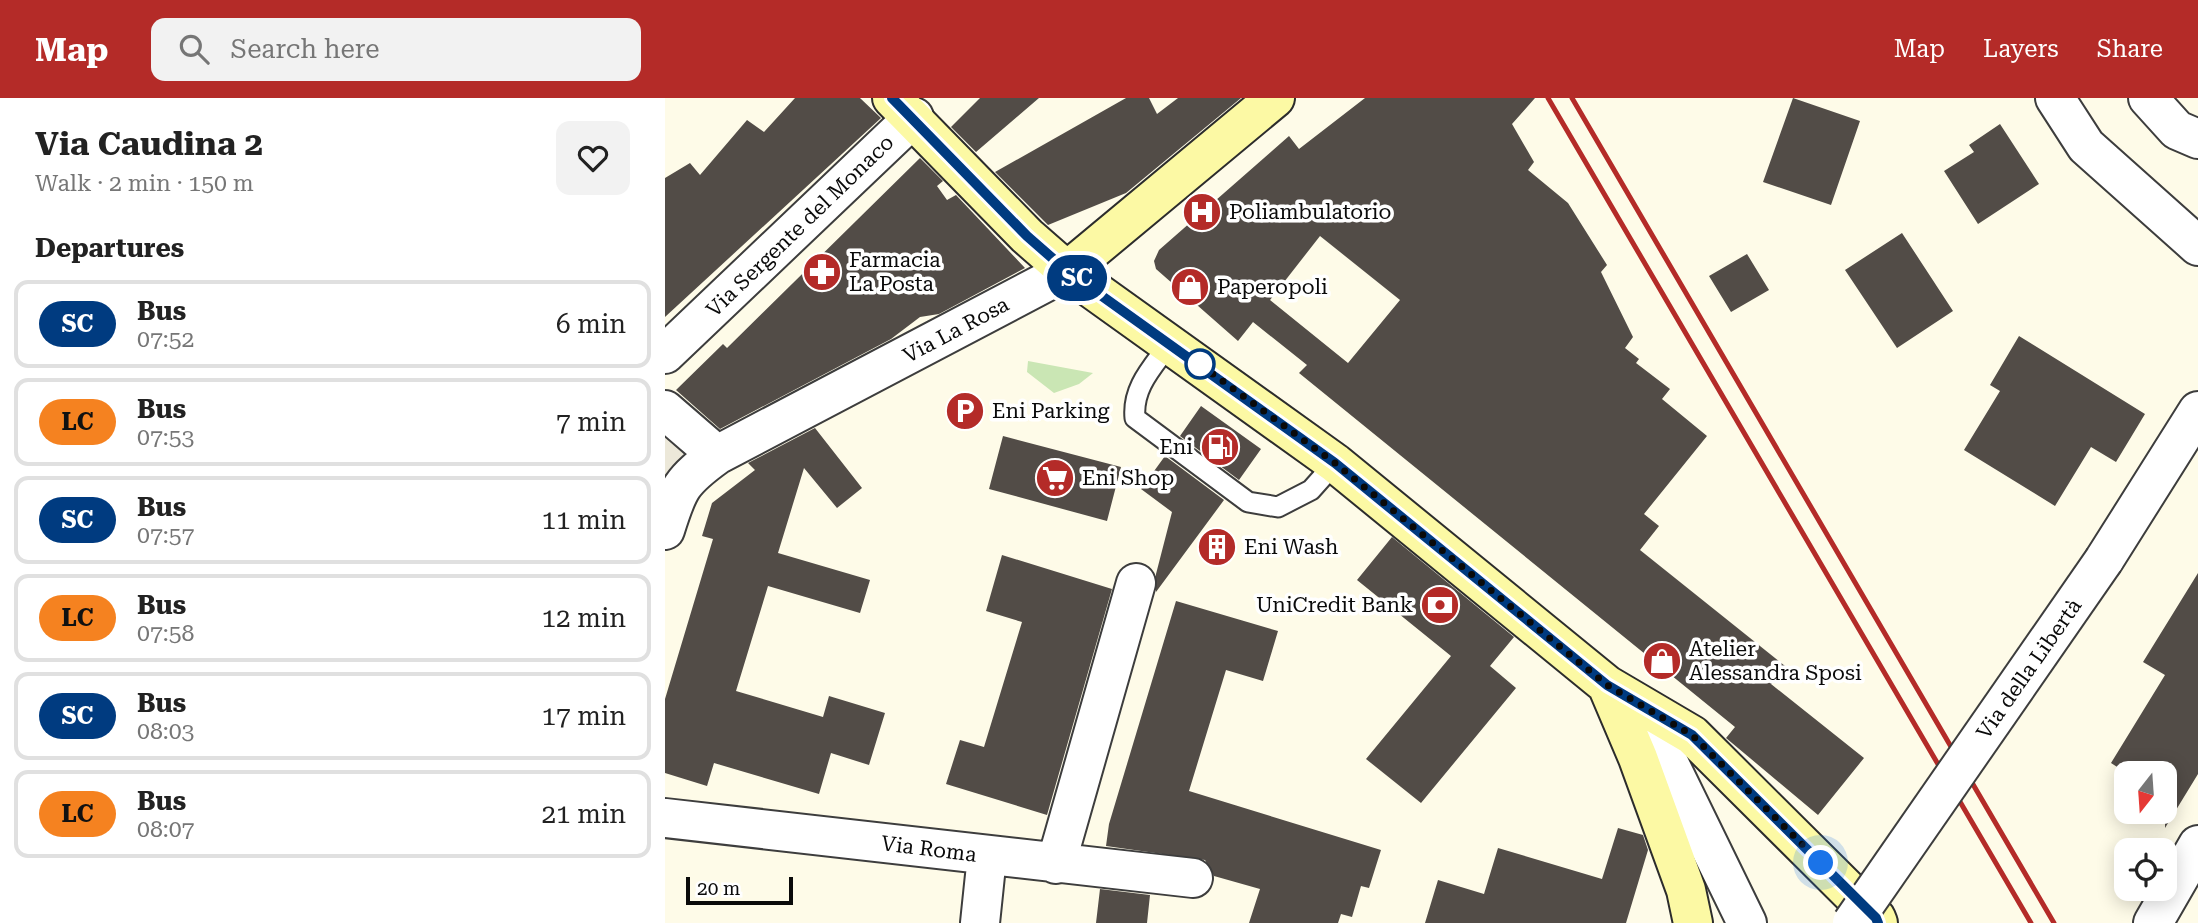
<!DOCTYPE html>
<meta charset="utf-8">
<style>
:root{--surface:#fff;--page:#f2f2f2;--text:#222;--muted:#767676;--line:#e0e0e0;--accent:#b42b28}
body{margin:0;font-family:"Roboto Serif",serif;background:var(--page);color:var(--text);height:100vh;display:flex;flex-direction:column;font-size:26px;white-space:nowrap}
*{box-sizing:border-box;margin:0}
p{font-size:23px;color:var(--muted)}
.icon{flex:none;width:38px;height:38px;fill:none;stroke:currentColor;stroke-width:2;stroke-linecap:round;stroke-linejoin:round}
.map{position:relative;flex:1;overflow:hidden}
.side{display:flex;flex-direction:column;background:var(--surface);width:665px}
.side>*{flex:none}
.badge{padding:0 14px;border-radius:23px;font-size:24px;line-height:46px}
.needle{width:46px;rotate:197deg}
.controls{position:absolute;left:1449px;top:663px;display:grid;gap:14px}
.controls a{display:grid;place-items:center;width:63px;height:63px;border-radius:14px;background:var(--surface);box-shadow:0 4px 18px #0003;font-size:35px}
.scale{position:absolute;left:21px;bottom:18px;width:107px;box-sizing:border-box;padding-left:7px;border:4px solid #0a0a0a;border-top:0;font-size:19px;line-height:24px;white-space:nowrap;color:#0a0a0a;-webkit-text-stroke:5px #fff;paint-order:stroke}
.you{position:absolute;width:35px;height:35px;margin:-18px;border:5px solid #fff;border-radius:50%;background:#1a73e8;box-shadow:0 0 0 10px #1a73e833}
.map>.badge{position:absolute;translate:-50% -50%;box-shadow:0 0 0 4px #fff}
h2{padding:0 35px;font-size:26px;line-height:63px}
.round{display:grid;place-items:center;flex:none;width:74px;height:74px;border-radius:14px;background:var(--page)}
.head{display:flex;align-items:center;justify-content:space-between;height:119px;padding:0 35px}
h1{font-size:33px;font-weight:700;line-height:52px}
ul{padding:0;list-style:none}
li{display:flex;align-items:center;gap:21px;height:88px;margin:0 14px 10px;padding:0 21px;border:4px solid var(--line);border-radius:14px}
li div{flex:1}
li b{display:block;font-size:26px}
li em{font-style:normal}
li .badge{min-width:77px;font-weight:700;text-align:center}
header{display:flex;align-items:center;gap:42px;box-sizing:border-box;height:98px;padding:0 35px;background:var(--accent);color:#fff}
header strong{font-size:33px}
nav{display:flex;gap:38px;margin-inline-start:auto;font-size:24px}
.search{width:490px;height:63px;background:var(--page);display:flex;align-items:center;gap:18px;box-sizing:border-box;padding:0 24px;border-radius:14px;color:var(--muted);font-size:26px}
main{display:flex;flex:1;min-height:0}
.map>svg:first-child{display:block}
.green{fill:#cae6b4}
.plaza{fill:#ece8d9}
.building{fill:#524c47;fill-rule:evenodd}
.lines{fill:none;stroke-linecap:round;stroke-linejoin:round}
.service-casing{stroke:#3d3d3d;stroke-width:23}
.minor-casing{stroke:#3d3d3d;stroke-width:42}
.tertiary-casing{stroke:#3d3d3d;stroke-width:42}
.secondary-casing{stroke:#2c2c2c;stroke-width:42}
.service{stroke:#fff;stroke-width:19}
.minor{stroke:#fff;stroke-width:38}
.tertiary{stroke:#fff;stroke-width:38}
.secondary{stroke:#fcf9a4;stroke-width:38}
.rail{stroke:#b42b28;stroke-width:5}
.tertiary-bridge-casing{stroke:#3d3d3d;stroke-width:42;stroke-linecap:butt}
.tertiary-bridge{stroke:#fff;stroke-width:38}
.line-casing{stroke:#fff;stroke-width:16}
.line{stroke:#003b80;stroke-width:10}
.walk{stroke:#0a0a0a;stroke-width:7;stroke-dasharray:0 12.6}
.stop-dot{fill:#fff;stroke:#003b80;stroke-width:3.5}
.labels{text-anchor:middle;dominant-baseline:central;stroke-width:7;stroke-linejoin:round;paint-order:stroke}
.poi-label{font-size:21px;fill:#0a0a0a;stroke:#fff;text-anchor:start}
.street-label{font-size:21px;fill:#0a0a0a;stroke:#fff}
</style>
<header>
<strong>Map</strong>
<div class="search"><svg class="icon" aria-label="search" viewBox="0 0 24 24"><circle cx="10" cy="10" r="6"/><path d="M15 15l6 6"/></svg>Search here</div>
<nav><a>Map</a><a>Layers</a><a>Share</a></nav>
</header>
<main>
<section class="side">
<div class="head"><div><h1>Via Caudina 2</h1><p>Walk · 2 min · 150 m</p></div><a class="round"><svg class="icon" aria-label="heart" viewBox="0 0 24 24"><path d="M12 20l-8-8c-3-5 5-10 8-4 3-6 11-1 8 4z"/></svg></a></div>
<h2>Departures</h2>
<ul>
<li><span class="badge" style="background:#003b80;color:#fff">SC</span><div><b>Bus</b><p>07:52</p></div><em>6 min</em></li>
<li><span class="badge" style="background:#f58220;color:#111">LC</span><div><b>Bus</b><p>07:53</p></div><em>7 min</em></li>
<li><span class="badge" style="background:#003b80;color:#fff">SC</span><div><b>Bus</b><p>07:57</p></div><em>11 min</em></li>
<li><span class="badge" style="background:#f58220;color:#111">LC</span><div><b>Bus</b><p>07:58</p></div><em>12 min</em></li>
<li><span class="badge" style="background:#003b80;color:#fff">SC</span><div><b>Bus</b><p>08:03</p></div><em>17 min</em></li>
<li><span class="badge" style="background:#f58220;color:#111">LC</span><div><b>Bus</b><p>08:07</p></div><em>21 min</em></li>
</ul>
</section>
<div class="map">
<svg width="1533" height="825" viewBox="0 0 1533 825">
<rect width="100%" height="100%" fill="#fefbe8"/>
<path class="green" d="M363,263L428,275L414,286L389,295L362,274Z"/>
<path class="plaza" d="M0,312L52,357L0,432Z"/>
<path class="building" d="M130,0H195L216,20L0,219V80L25,65L35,77L82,22L99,34Z
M315,0H374L311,54L286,29Z
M461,0H484L492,16L513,0H576L461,95L383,127L330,74Z
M700,0H870L847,26L869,64L863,72L903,105L942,167L936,174L968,239L960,250L974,261L971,265L1005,291L997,301L1042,338L979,416L994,428L975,452L1120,568L1106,586L1199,660L1153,717L1061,640L1070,629L634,275L642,267L588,224L573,243L491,171L489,163L494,152L624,38L634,51ZM655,138L735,202L683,265L605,202Z
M1128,0L1195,23L1166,107L1098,84Z
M1335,26L1374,86L1313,126L1279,73L1309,54L1304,47Z
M255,60L278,83L272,88L282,102L291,97L360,170L274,216L255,219L226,241L55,331L11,292L58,246L62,250Z
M1237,135L1288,213L1232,250L1180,172Z
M1082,156L1104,192L1066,214L1044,178Z
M1354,238L1480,316L1451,364L1426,349L1390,408L1299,352L1335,293L1325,287Z
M536,308L596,351L574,382L515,338Z
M150,330L197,390L172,410L139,370L113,455L205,482L195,515L103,488L71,593L158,619L164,598L220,615L204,667L166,655L154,696L49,665L42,688L0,675V601L48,441L37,438L47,405L90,372L83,365Z
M338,338L456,369L442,423L324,391Z
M500,358L559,402L491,494V476L507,414L476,391Z
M727,439L849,539L825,568L851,590L756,705L701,661L786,558L692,482Z
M337,457L447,491L382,717L281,686L295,642L319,649L357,524L321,513Z
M1533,475V676L1500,730V676H1463L1446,665L1500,577L1478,564Z
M511,503L613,533L598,583L561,572L524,693L716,752L704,790L696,788L687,819L676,816L673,825H584L595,791L549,778L540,762L441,748L444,726Z
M953,730L978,737L983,752L961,825H760L773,782L819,796L833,750L937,781Z
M435,791L485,797L482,825H431Z"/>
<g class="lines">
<g class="service-casing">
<path id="service" d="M505,245C488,269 467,289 470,320L583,404L613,409L646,392L670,365"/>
</g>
<g class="minor-casing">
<path id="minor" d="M1390,0L1421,48L1533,148
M1483,0L1512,32L1533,41
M0,256L249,19
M0,312L52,357C16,383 13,390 0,432
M52,357L402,173
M0,720L528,780
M391,766L471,485
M315,825L322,758
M1488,825L1533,747"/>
</g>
<g class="tertiary-casing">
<path id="tertiary" d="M1439,462L1533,313
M951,598L998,653L1082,825"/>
</g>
<g class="secondary-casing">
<path id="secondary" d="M227,0L362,138L402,173L670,365L942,587L1027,637L1211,820L1213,825
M402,173L610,0
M942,587L973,660L1021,792L1028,825"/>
</g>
<use href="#service" class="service"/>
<use href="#minor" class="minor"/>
<use href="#tertiary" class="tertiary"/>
<use href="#secondary" class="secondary"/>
<path class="rail" d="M883,0L1366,825
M907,0L1389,825"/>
<g class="tertiary-bridge-casing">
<path id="tertiary-bridge" d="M1187,825L1439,462"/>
</g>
<use href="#tertiary-bridge" class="tertiary-bridge"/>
</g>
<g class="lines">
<g class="line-casing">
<path id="line" d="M227,0L362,138L402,173L670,365L942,587L1027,637L1211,820L1213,825"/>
</g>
<use href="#line" class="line"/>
<path class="walk" d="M535,266L526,260L670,365L942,587L1027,637L1156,765"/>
</g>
<defs>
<g id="hospital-disc" transform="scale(2.0125)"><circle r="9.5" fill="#b42b28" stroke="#fff"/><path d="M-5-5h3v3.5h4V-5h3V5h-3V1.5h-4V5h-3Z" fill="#fff"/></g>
<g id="pharmacy-disc" transform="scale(2.0125)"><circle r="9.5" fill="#b42b28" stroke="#fff"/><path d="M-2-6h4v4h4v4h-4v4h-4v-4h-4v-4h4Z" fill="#fff"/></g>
<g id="shop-disc" transform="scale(2.0125)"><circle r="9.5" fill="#b42b28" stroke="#fff"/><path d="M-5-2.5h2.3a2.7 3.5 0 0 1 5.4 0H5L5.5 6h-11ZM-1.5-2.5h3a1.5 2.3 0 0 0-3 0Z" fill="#fff"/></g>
<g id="parking-disc" transform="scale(2.0125)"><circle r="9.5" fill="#b42b28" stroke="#fff"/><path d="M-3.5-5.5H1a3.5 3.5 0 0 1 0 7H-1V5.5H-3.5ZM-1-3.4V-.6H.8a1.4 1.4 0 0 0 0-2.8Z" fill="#fff"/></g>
<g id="fuel-disc" transform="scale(2.0125)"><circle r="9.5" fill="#b42b28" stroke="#fff"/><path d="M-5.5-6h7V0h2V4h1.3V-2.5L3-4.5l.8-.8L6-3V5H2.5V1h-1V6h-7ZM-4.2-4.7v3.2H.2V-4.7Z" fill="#fff"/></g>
<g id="supermarket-disc" transform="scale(2.0125)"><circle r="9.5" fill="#b42b28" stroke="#fff"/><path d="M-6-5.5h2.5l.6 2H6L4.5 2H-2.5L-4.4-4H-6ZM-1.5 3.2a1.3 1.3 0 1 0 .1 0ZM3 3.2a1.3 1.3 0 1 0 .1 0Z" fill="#fff"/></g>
<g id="building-disc" transform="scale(2.0125)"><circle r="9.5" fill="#b42b28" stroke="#fff"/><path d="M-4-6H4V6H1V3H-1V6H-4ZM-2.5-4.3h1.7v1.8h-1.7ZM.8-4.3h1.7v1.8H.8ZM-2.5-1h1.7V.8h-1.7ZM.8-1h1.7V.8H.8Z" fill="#fff"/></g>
<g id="bank-disc" transform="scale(2.0125)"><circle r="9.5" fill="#b42b28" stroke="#fff"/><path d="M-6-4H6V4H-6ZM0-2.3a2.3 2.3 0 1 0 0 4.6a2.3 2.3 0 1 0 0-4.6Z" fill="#fff"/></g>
</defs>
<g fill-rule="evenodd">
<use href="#hospital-disc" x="537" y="114"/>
<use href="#pharmacy-disc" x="157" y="174"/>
<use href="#shop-disc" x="525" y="189"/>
<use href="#parking-disc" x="300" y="313"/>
<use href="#fuel-disc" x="555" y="349"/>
<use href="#supermarket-disc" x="390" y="380"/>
<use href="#building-disc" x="552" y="449"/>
<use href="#bank-disc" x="775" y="507"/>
<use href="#shop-disc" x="997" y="563"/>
</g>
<circle class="stop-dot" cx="535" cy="266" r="14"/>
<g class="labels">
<g class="poi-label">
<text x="564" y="114">Poliambulatorio</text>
<text x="184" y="162">Farmacia<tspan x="184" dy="24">La Posta</tspan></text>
<text x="552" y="189">Paperopoli</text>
<text x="327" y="313">Eni Parking</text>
<text x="528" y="349" text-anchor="end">Eni</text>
<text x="417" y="380">Eni Shop</text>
<text x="579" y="449">Eni Wash</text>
<text x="748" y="507" text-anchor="end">UniCredit Bank</text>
<text x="1024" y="551">Atelier<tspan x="1024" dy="24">Alessandra Sposi</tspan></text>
</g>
<g class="street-label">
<text transform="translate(135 128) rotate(-44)">Via Sergente del Monaco</text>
<text transform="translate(291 232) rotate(-28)">Via La Rosa</text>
<text transform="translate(1364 571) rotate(-55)">Via della Libertà</text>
<text transform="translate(264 751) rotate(7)">Via Roma</text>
</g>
</g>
</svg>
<div class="controls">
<a><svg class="needle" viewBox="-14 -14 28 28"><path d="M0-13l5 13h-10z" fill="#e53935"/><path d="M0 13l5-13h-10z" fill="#767676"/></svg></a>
<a><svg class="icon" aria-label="locate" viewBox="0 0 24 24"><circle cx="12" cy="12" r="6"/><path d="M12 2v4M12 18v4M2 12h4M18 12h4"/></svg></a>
</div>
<div class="scale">20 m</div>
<div class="you" style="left:1156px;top:765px"></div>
<b class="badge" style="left:412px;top:180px;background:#003b80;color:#fff">SC</b>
</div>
</main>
